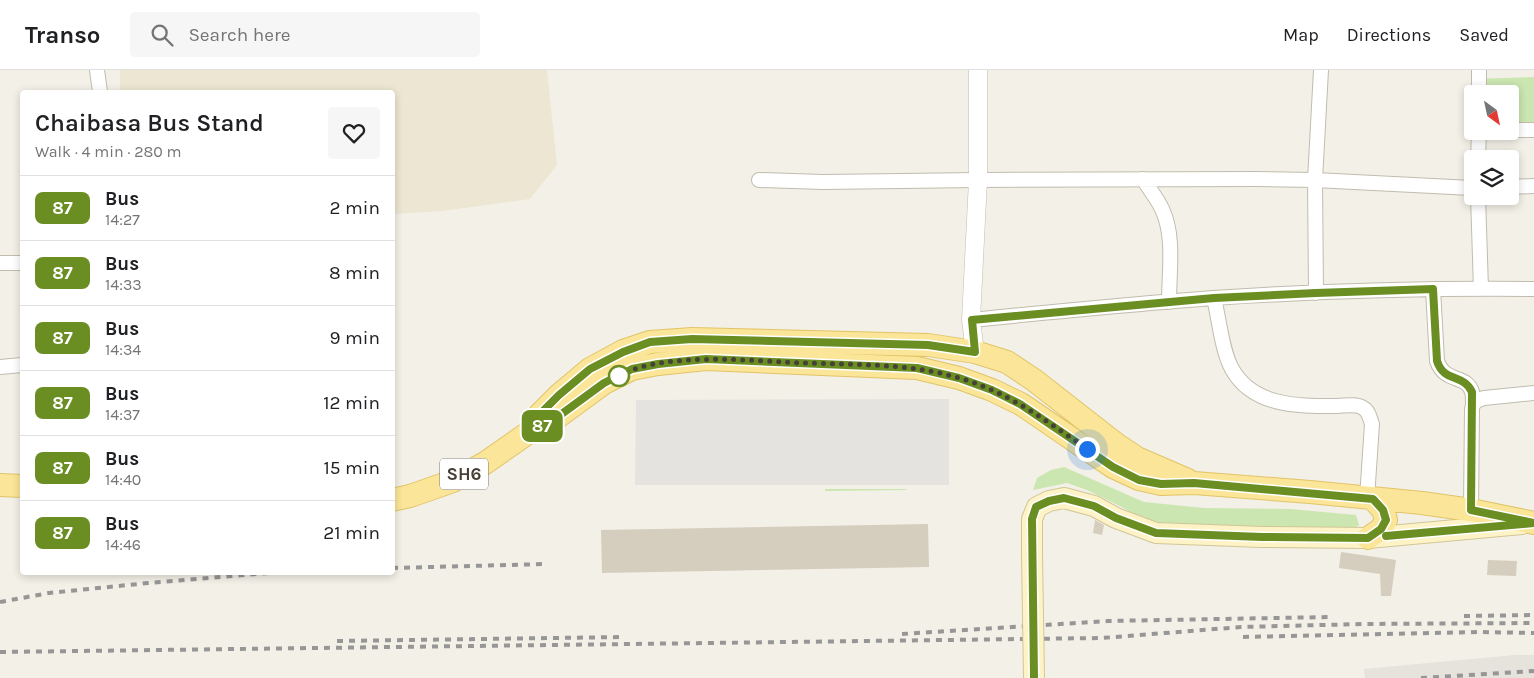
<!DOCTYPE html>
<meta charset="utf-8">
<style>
:root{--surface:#fff;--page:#f6f6f6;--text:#202124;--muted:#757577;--line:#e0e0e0}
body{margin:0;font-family:Karla,sans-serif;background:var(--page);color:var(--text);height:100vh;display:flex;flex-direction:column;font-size:19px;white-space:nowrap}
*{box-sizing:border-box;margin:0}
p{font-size:16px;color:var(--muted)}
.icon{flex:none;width:28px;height:28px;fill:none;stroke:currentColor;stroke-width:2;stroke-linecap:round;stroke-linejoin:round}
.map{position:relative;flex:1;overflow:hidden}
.side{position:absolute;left:20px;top:20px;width:375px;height:485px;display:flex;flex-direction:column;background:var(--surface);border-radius:5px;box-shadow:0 2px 8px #0003}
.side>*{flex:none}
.badge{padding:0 10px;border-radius:8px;font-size:18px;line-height:32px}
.needle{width:32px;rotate:147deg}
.controls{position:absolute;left:1464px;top:15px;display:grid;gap:10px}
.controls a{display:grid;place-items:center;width:55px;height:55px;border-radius:5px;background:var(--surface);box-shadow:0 2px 8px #0003;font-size:25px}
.you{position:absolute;width:25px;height:25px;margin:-12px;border:4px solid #fff;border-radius:50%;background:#1a73e8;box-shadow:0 0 0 8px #1a73e833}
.map>.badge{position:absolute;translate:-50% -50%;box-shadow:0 0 0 2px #fff}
.round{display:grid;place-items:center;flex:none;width:52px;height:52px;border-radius:5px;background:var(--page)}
.overview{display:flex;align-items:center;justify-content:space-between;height:85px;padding:0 15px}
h1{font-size:24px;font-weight:600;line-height:38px}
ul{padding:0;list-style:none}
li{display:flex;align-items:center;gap:15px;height:65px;padding:0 15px;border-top:1px solid var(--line)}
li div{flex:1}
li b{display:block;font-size:19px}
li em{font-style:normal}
li .badge{min-width:55px;font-weight:700;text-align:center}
header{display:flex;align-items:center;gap:30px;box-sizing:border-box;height:70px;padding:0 25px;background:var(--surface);border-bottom:1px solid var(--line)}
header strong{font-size:24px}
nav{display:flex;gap:28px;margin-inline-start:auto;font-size:18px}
.search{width:350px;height:45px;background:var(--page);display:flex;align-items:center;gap:12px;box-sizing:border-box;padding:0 18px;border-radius:5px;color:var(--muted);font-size:19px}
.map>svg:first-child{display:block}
.industrial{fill:#e6e2dc}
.education{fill:#ece6d2}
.green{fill:#cbe6b1}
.parking{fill:#e4e3df}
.building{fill:#d5cdbd}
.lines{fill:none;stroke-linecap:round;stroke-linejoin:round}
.minor-casing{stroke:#c1bcad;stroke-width:16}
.tertiary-casing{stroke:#c1bcad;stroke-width:19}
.secondary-casing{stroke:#d2c698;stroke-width:22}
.primary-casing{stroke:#e1c468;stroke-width:24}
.minor{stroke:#fff;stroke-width:14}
.tertiary{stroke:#fff;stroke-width:18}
.secondary{stroke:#fdf3c7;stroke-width:20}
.primary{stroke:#fbe598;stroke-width:22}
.rail{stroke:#969696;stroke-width:4;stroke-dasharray:6 6;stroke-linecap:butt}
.secondary-bridge-casing{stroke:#d2c698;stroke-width:22;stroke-linecap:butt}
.secondary-bridge{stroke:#fdf3c7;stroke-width:20}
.line-casing{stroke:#fff;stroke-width:11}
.line{stroke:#6b8e23;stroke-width:8}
.walk{stroke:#464136;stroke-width:5;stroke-dasharray:0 9}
.stop-dot{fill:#fff;stroke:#6b8e23;stroke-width:2.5}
.labels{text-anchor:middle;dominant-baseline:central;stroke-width:4.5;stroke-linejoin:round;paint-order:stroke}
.shield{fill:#fff;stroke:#7e7a72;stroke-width:1}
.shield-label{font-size:18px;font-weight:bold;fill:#464136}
</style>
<header>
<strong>Transo</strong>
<div class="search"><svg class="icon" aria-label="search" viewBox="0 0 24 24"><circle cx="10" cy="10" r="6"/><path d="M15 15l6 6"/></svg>Search here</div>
<nav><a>Map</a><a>Directions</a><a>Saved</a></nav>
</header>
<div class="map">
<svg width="1534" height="608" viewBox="0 0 1534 608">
<rect width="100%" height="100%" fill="#f3f0e7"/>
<path class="industrial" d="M1515,585H1534V608H1365L1364,599Z"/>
<path class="education" d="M120,0H547L557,95L530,129L442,141L393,144L392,22H120Z"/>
<path class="green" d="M1534,7V64L1473,66V61H1510V24H1472V30V9Z
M1064,397L1144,432L1204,438L1291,439L1356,445L1359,455L1352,461L1151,454L1120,436L1087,420L1067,413L1033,420L1037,408L1051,400Z
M825,419H906V420L825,421Z"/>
<path class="parking" d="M949,329V415H635L636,330Z"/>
<path class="building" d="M1095,450L1104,455L1102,465L1093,463Z
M928,454L929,497L602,503L601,460Z
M1341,482L1396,490L1391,526H1381L1380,504L1339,498Z
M1488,490L1517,491L1516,506L1487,505Z"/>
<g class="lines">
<g class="minor-casing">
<path id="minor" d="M97,0L100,22
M1479,24V0
M1510,60H1534
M1478,89L1479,61
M1143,109C1149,119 1157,128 1162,139C1175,166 1169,202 1169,232
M759,110L823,112L978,110L1256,109L1315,110L1472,118
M1510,117L1534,116
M1478,126L1481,219
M0,193H22
M1433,219L1437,291C1445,314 1467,304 1472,322C1473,325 1473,330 1473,334
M1316,223L1315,110L1321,0
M1214,228C1219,249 1222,281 1232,299C1253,337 1299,336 1337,336C1345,336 1356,333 1363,338C1369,341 1370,349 1372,354L1367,428
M971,250C1052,242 1132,234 1213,228C1319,221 1427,218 1534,219
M0,297L22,295
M1471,440L1472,339C1473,332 1477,330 1484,328L1534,323"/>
</g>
<g class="tertiary-casing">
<path id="tertiary" d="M975,282L971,250L978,110V0"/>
</g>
<g class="secondary-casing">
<path id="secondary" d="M1032,483V449L1037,437L1049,431L1064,428L1094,436L1116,448L1156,463L1262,467L1368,468L1522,454"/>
</g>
<g class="primary-casing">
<path id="primary" d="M534,354L540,344L559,325L590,299L623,281L650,272L692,269L928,275L975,282L1007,292L1034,310L1116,374L1137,388L1188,410
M0,415L22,416
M392,430L410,426L453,411L485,393L528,363L552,351L604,313L632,299L658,294L706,289L917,298L959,308L992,320L1021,334L1113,397L1139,409L1161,414L1194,413L1310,422L1422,433L1471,440L1534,453
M1368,468L1381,459L1386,450L1383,440L1373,429"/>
</g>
<use href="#minor" class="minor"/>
<use href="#tertiary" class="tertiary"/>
<use href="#secondary" class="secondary"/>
<use href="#primary" class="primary"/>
<path class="rail" d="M392,498L546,494
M0,532L49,523L148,513L280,502
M1464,546L1534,545
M902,564L1108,551L1332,547
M1243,567L1478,562L1534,563
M337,571L624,567
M0,582L1102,568L1241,557L1363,554L1534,553
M1421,608L1534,601"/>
<g class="secondary-bridge-casing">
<path id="secondary-bridge" d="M1032,483L1034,608"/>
</g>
<use href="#secondary-bridge" class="secondary-bridge"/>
</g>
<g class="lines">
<g class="line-casing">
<path id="line" d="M1034,608L1032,449L1036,437L1049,431L1064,428L1094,436L1116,448L1156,463L1262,467L1368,468L1381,459L1386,450L1383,440L1373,429L1194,413L1161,414L1139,410L1113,397L1020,334L992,320L959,308L917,298L706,289L658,294L632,299L604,313L552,351L528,363L540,344L559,325L590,299L623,282L650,272L692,269L928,275L975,282L972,250L1214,228L1316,223L1433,219L1437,291C1444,313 1463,303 1472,322L1471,440L1534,453L1386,466"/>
</g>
<use href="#line" class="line"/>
<path class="walk" d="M619,306C661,281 754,291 804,293C856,295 909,293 959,308C1006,321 1047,351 1087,379"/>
</g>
<circle class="stop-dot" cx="619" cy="306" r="10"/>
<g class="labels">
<rect class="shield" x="440" y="388.5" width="48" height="31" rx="4"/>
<g class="shield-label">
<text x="464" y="404">SH6</text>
</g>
</g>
</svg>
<div class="controls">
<a><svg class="needle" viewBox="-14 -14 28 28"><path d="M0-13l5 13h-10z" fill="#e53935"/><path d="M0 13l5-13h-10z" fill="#757577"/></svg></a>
<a><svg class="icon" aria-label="layers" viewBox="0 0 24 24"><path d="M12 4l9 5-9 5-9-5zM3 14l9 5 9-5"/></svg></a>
</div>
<div class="you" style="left:1087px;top:379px"></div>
<b class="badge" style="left:542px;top:356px;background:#6b8e23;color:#fff">87</b>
<section class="side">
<div class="overview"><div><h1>Chaibasa Bus Stand</h1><p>Walk · 4 min · 280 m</p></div><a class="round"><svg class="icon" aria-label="heart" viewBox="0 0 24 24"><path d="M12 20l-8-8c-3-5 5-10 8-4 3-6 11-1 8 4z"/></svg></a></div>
<ul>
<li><span class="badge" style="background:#6b8e23;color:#fff">87</span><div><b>Bus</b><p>14:27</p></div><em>2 min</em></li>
<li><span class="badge" style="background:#6b8e23;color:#fff">87</span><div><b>Bus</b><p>14:33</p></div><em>8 min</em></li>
<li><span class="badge" style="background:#6b8e23;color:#fff">87</span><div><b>Bus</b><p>14:34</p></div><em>9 min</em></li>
<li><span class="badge" style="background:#6b8e23;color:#fff">87</span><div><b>Bus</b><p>14:37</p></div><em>12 min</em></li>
<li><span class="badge" style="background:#6b8e23;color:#fff">87</span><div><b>Bus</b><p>14:40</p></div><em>15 min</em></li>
<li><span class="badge" style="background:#6b8e23;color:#fff">87</span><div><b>Bus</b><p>14:46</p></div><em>21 min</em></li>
</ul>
</section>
</div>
